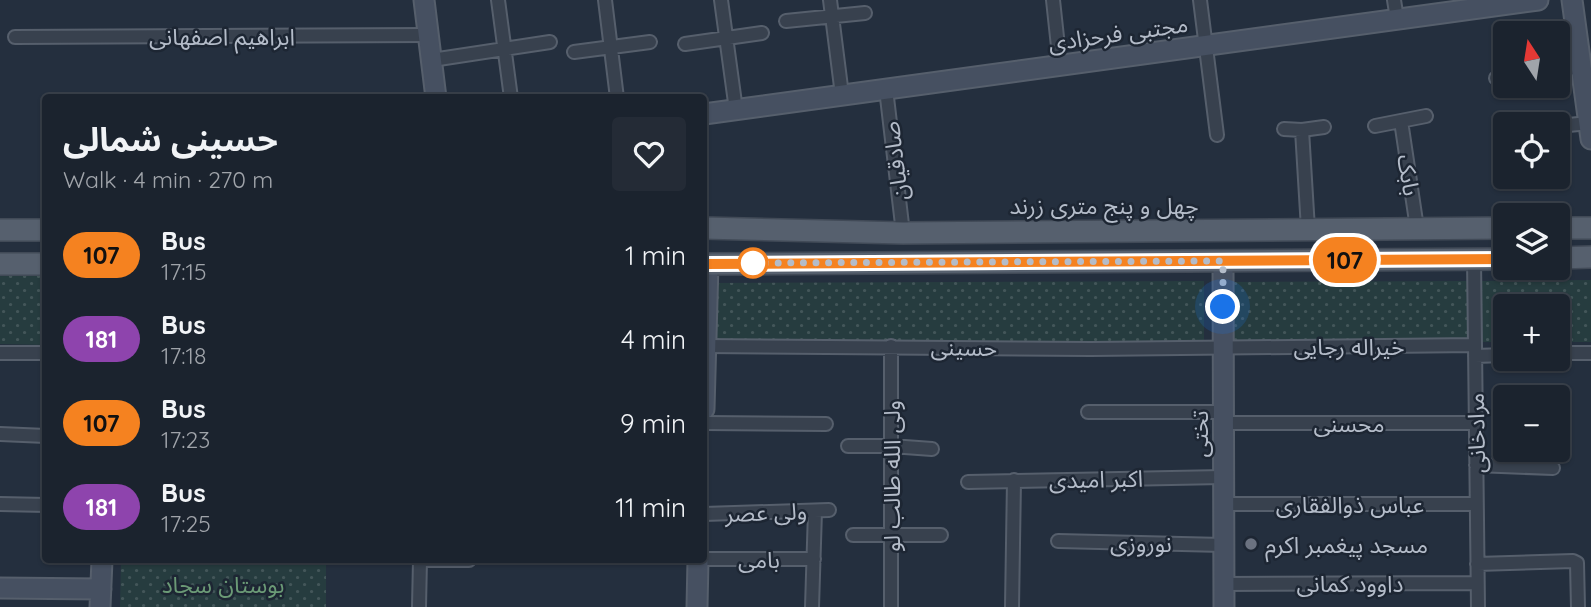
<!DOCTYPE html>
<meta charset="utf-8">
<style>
:root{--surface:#1b232e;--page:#242b36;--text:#f1f3f6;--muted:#a0a4aa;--line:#39404a}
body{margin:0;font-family:Quicksand,"Noto Sans Arabic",sans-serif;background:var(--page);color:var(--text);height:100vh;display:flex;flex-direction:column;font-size:26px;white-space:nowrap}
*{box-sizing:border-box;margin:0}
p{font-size:23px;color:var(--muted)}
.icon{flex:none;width:38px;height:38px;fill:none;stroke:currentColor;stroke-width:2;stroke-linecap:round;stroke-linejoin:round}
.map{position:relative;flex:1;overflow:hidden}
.drawer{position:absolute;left:42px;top:94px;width:665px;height:469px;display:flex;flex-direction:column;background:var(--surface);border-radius:7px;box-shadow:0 2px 5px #0004,0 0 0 2px var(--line)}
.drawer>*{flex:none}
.badge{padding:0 14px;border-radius:23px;font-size:24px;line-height:46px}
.needle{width:46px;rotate:348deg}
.tools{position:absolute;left:1493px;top:21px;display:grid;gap:14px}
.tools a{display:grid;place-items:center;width:77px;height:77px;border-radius:7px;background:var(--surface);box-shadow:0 2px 5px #0004,0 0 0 2px var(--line);font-size:35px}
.you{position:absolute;width:35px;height:35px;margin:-18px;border:5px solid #fff;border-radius:50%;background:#1a73e8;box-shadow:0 0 0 10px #1a73e833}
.map>.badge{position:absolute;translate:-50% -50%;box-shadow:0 0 0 4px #fff}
.round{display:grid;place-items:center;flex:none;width:74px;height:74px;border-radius:7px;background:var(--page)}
.head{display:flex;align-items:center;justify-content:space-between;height:119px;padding:0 21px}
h1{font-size:33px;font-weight:700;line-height:52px}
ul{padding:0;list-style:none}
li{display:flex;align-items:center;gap:21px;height:84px;padding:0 21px}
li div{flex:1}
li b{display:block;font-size:26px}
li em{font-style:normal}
li .badge{min-width:77px;font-weight:700;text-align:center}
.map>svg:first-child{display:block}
.park{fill:url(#park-dots)}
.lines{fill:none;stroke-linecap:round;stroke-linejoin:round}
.street-casing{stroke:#565f6c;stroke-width:16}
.secondary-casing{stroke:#565f6c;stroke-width:23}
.primary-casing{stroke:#414a57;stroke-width:24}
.street{stroke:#38414e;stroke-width:12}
.secondary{stroke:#465061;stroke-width:19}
.primary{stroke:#56606e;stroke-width:21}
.line-casing{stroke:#fff;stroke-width:16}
.line{stroke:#f58220;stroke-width:10}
.walk{stroke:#b4bcc9;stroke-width:7;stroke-dasharray:0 12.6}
.stop-dot{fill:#fff;stroke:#f58220;stroke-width:3.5}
.worship-dot{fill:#6b7280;stroke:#1d2633;stroke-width:2.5}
.labels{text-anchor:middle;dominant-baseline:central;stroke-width:5;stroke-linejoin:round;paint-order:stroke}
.street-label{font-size:23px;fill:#b4bcc9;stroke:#1d2633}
.poi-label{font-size:23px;fill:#b4bcc9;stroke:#1d2633;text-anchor:start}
.park-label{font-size:23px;fill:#6b9a76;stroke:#1d2633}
</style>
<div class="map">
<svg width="1591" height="607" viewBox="0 0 1591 607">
<defs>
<pattern id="park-dots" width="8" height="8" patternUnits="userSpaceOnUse" patternTransform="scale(1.75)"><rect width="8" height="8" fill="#263c3f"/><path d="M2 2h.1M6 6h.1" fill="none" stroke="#435659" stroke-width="1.8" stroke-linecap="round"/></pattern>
</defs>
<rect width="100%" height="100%" fill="#242f3e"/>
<path class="park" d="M45,271V345L0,344V272Z
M1591,280V342H1558V306H1505V342H1482V281Z
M1204,281V343H715L710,283Z
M1468,281V342L1229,343V282Z
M121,560H326V607H120Z"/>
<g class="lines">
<g class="street-casing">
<path id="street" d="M498,0L511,98
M605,0L617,98
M721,0L736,110
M830,0L842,95
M1053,0L1060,65
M1200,0L1217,135
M1394,0L1397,19
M786,21L865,13
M15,37L429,35
M685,44L762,33
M574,52L650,42
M432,60L550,42
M1558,70L1582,67
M1496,78L1505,77
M886,89L903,233
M1401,121L1417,228
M1375,126L1426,116
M1558,126L1589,123
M1284,129L1302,130L1324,127
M1302,130L1308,229
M1505,133V132
M1474,259L1478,607
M704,346L1091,349L1475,345
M891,346V607
M0,353H46
M1558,353H1591
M1475,356L1505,355
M1088,412H1223
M704,423L826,424
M1223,423H1475
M0,434L46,436
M848,446H891L932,449
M1476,465L1553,468
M968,482L1223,477
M0,504L46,505
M1223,504H1476
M704,514L829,510
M853,535H941
M1058,541L1223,545
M704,559H814
M420,560H469
M1477,564L1573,561L1577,563L1578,607
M1223,584L1477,583
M419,607L420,560
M812,607L815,511
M1012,607L1014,480"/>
</g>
<g class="secondary-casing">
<path id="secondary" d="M424,0L436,98
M1572,0L1591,139
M704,114L1538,0
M1223,261L1224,607
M704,409L708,264
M0,588L101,589
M100,607L102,560
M697,607L698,560"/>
</g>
<g class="primary-casing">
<path id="primary" d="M704,228L903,233L1505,228
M1558,228H1591
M0,230H46
M1558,258L1591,257
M0,264H46
M704,264L1505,259"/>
</g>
<use href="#street" class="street"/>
<use href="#secondary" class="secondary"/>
<use href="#primary" class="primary"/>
</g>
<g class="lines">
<g class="line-casing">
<path id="line" d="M704,264L1505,259"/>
</g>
<use href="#line" class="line"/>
<path class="walk" d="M753,263L1223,261V307"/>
</g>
<circle class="stop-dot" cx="753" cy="263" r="14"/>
<circle class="worship-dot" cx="1251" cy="544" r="7"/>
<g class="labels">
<g class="street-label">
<text transform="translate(1118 33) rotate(-8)">مجتبی فرحزادی</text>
<text x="222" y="36">ابراهیم اصفهانی</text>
<text transform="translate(895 161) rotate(-97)">صادقیان</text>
<text transform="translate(1409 175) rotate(81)">بابک</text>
<text x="1104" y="205">چهل و پنج متری زرند</text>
<text x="1349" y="346">خیراله رجایی</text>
<text transform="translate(964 347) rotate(1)">حسینی</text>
<text x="1349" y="423">محسنی</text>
<text transform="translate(1476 433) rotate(-91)">مرادخانی</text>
<text transform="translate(1199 434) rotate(-90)">تختی</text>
<text transform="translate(891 476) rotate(-90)">ولی الله طالب لو</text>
<text transform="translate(1096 479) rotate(-1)">اکبر امیدی</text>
<text x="1350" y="504">عباس ذوالفقاری</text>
<text transform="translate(766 512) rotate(-2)">ولی عصر</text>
<text transform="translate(1141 543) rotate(1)">نوروزی</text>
<text x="759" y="559">بامی</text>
<text x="1350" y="583">داوود کمانی</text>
</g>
<g class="poi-label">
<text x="1265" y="544">مسجد پیغمبر اکرم</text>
</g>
<g class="park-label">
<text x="223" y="584">بوستان سجاد</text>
</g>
</g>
</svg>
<div class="tools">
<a><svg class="needle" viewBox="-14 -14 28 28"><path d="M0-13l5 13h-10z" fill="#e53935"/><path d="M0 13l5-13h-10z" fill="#a0a4aa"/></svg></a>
<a><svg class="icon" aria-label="locate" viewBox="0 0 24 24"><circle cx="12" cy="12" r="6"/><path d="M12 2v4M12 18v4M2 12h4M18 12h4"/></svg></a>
<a><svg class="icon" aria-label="layers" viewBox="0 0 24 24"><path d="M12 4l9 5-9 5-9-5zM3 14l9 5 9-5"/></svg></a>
<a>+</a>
<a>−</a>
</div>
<div class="you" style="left:1223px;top:307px"></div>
<b class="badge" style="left:1345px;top:260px;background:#f58220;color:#111">107</b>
<section class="drawer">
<div class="head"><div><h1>حسینی شمالی</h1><p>Walk · 4 min · 270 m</p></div><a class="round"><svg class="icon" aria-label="heart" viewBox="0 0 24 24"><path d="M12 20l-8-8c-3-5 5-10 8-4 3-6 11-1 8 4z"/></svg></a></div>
<ul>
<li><span class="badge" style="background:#f58220;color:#111">107</span><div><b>Bus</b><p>17:15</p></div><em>1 min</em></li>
<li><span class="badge" style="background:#8e44ad;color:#fff">181</span><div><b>Bus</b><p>17:18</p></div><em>4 min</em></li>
<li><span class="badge" style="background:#f58220;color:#111">107</span><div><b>Bus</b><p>17:23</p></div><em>9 min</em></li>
<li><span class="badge" style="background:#8e44ad;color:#fff">181</span><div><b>Bus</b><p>17:25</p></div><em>11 min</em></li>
</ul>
</section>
</div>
